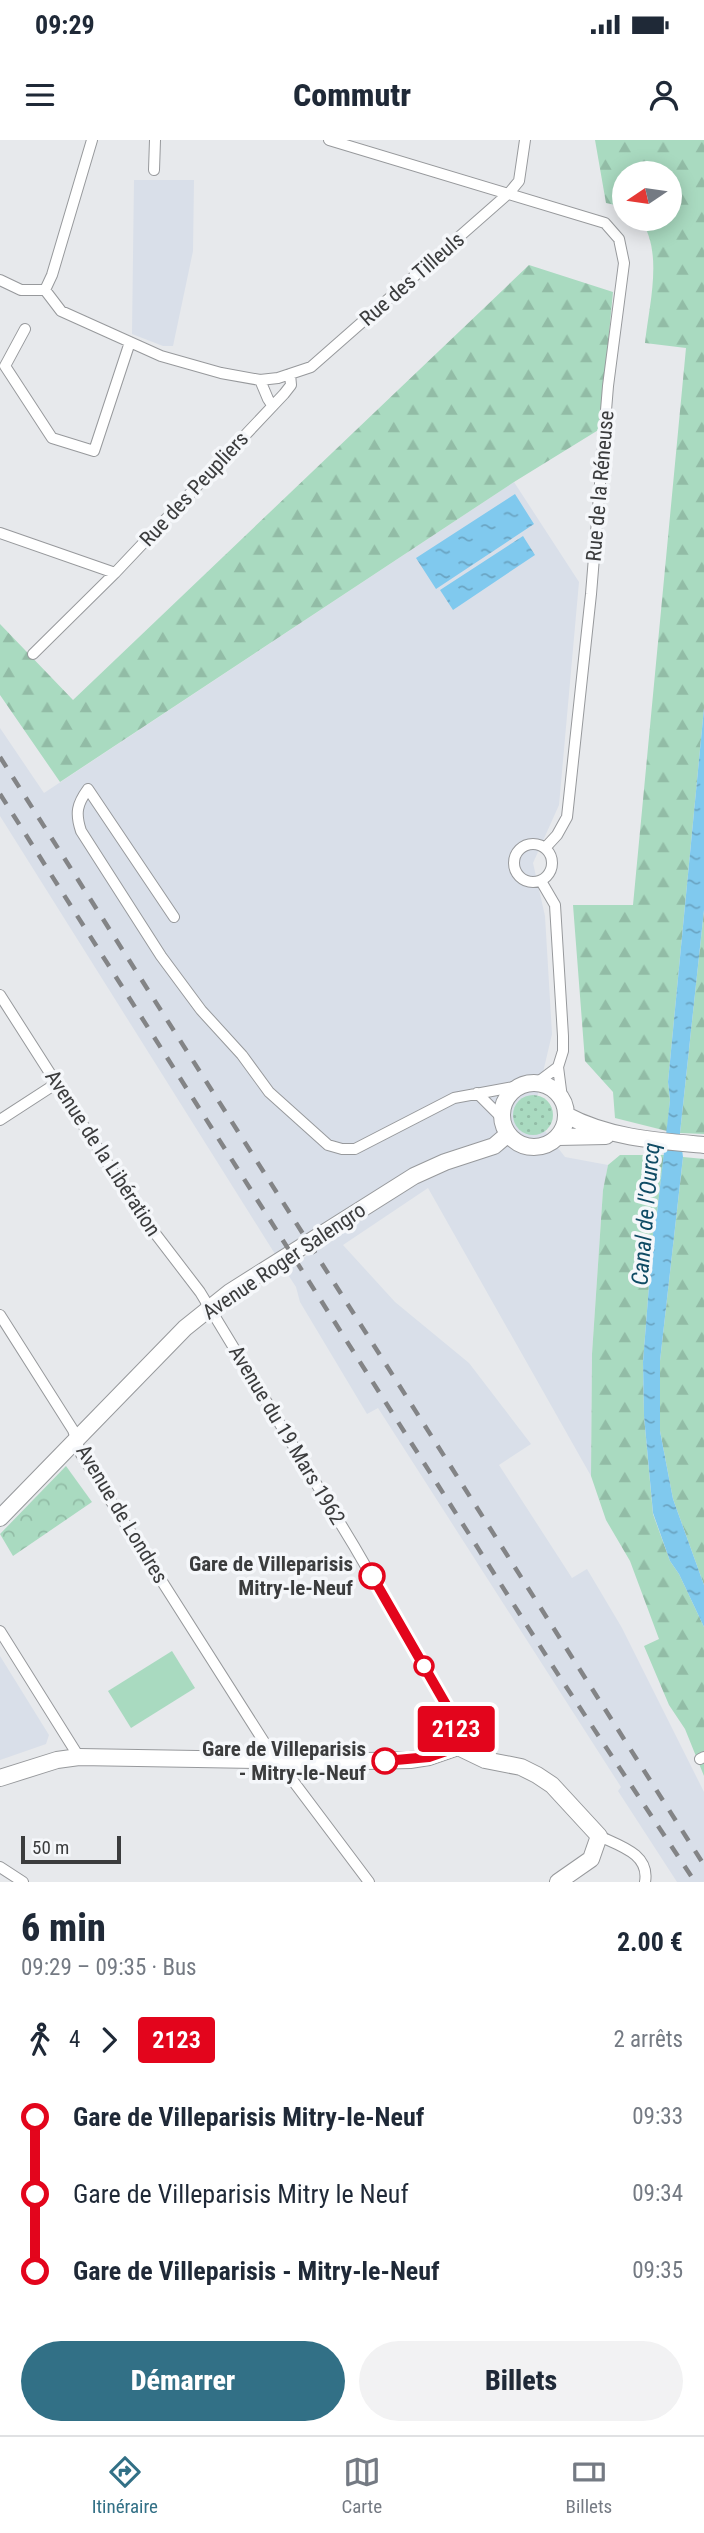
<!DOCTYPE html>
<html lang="fr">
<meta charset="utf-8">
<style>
:root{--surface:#fff;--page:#f2f2f3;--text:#1f2937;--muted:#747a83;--line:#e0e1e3;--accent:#327086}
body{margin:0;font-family:"Roboto Condensed",sans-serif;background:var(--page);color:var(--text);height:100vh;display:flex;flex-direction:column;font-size:26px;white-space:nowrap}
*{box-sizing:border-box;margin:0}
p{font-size:23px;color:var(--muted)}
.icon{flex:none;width:38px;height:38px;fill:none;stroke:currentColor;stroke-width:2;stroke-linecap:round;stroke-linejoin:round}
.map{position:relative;height:1742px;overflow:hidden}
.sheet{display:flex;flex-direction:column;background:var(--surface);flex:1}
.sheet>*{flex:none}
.badge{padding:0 14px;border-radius:5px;font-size:24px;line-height:46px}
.needle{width:46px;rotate:257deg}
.fabs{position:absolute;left:612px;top:21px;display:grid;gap:14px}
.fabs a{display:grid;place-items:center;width:70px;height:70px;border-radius:50%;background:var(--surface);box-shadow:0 4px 18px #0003;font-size:35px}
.scale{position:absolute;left:21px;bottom:18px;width:100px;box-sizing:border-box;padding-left:7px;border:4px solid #3b3c3d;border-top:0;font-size:19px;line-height:24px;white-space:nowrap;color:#3b3c3d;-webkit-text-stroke:5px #f5f7fa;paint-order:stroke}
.map>.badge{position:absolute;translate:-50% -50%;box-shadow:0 0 0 4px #fff}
.legs{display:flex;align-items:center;gap:10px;height:77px;padding:0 21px;font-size:23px}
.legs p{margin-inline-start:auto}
.head{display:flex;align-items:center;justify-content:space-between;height:119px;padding:0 21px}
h1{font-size:38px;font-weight:800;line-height:52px}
.primary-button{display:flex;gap:14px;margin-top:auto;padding:14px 21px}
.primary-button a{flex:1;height:80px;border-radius:42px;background:var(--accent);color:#fff;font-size:28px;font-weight:800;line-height:80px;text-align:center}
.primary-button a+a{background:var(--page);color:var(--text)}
ul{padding:0 21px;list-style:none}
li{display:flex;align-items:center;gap:24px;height:77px;font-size:26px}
li i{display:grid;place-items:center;width:10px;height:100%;margin:0 9px;background:currentColor}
li i::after{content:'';width:18px;height:18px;margin:-9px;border:5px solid;border-radius:50%;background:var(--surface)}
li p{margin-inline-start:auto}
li:first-child i{background:linear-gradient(#0000 50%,currentColor 0)}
li:last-child i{background:linear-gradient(currentColor 50%,#0000 0)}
.status{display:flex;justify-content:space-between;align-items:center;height:49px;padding:0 35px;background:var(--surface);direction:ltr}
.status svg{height:19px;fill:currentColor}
header{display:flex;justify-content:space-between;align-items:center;height:91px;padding:0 21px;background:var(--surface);font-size:32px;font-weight:800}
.dock{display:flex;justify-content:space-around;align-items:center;height:98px;border-top:2px solid var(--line);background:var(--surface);font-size:19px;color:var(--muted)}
.dock a{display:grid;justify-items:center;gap:4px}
.dock .on{color:var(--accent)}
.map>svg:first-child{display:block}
.built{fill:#d9dfe9}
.grass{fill:url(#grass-dots)}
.forest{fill:url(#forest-firs)}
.park{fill:url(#park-crowns)}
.pitch{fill:#a9dac0}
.water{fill:url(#water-ripples)}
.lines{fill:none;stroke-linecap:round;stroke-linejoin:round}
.street-casing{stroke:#97999c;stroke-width:12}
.secondary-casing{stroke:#97999c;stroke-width:18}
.street{stroke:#fff;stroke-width:10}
.secondary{stroke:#fff;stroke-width:16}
.rail{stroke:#838486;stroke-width:4.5;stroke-dasharray:12 12;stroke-linecap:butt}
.line-1-casing{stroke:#fff;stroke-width:16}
.line-1{stroke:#e3051c;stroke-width:10}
.stop-1-dot{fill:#fff;stroke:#e3051c;stroke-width:3.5}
.labels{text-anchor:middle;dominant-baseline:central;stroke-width:7;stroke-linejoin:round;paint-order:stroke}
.street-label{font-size:21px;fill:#3b3c3d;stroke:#f5f7fa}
.stop-label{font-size:21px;font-weight:bold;fill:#3b3c3d;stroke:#f5f7fa;text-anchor:end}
.water-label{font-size:23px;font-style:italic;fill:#0f4b64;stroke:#f5f7fa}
</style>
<div class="status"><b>09:29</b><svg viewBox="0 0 49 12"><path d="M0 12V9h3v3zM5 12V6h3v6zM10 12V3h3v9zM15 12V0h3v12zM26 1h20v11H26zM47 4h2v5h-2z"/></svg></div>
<header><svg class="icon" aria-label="menu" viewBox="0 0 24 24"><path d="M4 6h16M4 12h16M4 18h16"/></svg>Commutr<svg class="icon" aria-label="person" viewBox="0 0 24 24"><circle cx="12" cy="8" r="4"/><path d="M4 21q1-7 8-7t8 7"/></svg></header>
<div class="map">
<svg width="704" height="1742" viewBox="0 0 704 1742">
<defs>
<pattern id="grass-dots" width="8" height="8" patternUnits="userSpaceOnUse" patternTransform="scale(1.75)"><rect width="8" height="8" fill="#a9dac0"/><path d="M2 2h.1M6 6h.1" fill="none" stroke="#92bca6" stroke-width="1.8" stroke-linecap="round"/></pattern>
<pattern id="forest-firs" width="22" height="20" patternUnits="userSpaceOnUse" patternTransform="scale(1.75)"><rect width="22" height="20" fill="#a9dac0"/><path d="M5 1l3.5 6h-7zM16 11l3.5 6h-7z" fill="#92bca6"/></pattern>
<pattern id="park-crowns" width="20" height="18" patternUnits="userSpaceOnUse" patternTransform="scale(1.75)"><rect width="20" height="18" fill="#a9dac0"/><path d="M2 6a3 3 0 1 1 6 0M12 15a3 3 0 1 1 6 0" fill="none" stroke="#92bca6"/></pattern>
<pattern id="water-ripples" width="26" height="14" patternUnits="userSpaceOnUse" patternTransform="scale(1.75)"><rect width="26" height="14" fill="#80c9ee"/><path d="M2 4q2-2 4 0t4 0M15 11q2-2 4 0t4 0" fill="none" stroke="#6aa4c2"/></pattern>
</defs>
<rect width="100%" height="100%" fill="#e7e9ec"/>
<path class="built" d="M134,40H194L193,111L173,206H163L132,194Z
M514,342L579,442L559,665L533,723L545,776L552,894L533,975L565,1017L608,1025L603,1050L592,1214L591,1336L428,1048L343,1105L395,1162L469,1223L531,1304L499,1325L572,1438L587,1429L622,1488L704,1652V1742H677L618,1651L621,1647L378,1268L367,1274L300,1162L296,1147L285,1130L336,1097L325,1083L275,1114L0,676V588L44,653Z
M0,1516L49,1595L46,1604L0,1620Z"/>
<path class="grass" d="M513 975a20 20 0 1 1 40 0a20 20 0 1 1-40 0Z"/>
<path class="forest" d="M595,0H704V568L668,942L670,960L667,991L615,978L613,952L585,921L573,765H633L686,208L645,203C649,165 664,111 640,79H670V33H625V67L606,63Z
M529,125L613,152L600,289L514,342L60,642L0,555V484L73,560Z
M704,770V994L680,993Z
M620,1015H664L657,1073L654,1082L643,1222L644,1276L653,1374L670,1421L679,1434L704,1487V1636L685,1589L669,1565L644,1506L659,1499L630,1421L606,1380L591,1336L592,1214L603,1050L608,1025Z
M683,1017L704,1019V1445L673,1359L660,1291V1221Z"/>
<path class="park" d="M66,1326L92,1362L13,1416L0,1394Z"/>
<path class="pitch" d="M172,1511L195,1548L131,1588L108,1551Z"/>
<path class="water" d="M515,354L534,384L436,449L416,418Z
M523,396L535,415L453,470L440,450Z
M704,568V770L680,993L683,1017L660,1221V1291L673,1359L704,1445V1487L679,1434L670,1421L653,1373L644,1276L643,1222L654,1082L657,1073L670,960L668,942Z"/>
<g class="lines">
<g class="street-casing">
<path id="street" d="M329,0L605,83L619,99L624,123L608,246L591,454L567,677L557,695L545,708
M154,30L155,0
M0,140L21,150H45L61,171L161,216L221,233L260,240L278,238L311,227L509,53L519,41L525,0
M45,150L52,135L92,0
M25,189L5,226L52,298L94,311L130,202
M260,240L268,259L272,265
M0,393L115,433
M33,514L115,433L284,254L291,245L290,234
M514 723a19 19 0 1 1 38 0a19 19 0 1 1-38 0Z
M541,741L555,765L563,896V911L558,927L562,958
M174,777L88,649C77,664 75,673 81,691L161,816L201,870L242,915L269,952L328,1005L342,1009H355L454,958L519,946
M0,855L138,1071L200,1152L354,1406L452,1575L458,1607
M538,942L558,927
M477,953L502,978
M0,980L57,943
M0,1175L73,1290L81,1314L266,1605L369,1742
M0,1491L79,1617
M700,1619L704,1617
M599,1696C620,1706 650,1714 645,1742
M0,1727L23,1742"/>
</g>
<g class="secondary-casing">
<path id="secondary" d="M502 975a32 32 0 1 1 64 0a32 32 0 1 1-64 0Z
M566,975C609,998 657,1001 704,1005
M558,997L606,996
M0,1378L185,1188L230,1152L414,1036L445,1022L494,1006L508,994
M0,1638L57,1620L79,1617L259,1620L280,1623L410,1620L429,1617L458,1607L485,1620L521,1627L537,1635L552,1645L599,1696L591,1719L558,1742"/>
</g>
<use href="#street" class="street"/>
<use href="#secondary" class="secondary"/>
<path class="rail" d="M0,617L704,1725
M0,654L559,1536L695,1742"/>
</g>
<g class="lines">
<g class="line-1-casing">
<path id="line-1" d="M372,1436L452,1575L458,1607L429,1617L385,1621"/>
</g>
<use href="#line-1" class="line-1"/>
</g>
<g class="stop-1-dot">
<circle cx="372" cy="1436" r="12"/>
<circle cx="424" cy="1526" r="9"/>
<circle cx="385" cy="1621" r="12"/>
</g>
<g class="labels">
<g class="street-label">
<text transform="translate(412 139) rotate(-41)">Rue des Tilleuls</text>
<text transform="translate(600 346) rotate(-85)">Rue de la Réneuse</text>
<text transform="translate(194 349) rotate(-47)">Rue des Peupliers</text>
<text transform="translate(103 1013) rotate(57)">Avenue de la Libération</text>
<text transform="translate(284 1121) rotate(-34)">Avenue Roger Salengro</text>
<text transform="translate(287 1295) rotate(59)">Avenue du 19 Mars 1962</text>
<text transform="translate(122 1374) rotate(59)">Avenue de Londres</text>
</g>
<g class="stop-label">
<text x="353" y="1424">Gare de Villeparisis<tspan x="353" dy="24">Mitry-le-Neuf</tspan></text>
<text x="366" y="1609">Gare de Villeparisis<tspan x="366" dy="24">- Mitry-le-Neuf</tspan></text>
</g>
<g class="water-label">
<text transform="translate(646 1074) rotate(-85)">Canal de l'Ourcq</text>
</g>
</g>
</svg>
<div class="fabs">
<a><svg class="needle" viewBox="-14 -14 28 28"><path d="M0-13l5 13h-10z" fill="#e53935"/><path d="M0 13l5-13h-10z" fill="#747a83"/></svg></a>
</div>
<div class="scale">50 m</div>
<b class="badge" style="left:456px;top:1589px;background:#e3051c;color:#fff">2123</b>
</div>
<section class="sheet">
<div class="head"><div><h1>6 min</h1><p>09:29 – 09:35 · Bus</p></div><b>2.00 €</b></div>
<div class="legs"><svg class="icon" aria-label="walk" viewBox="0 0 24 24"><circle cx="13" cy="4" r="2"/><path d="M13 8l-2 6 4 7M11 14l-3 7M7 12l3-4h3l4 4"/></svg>4<svg class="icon" aria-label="forward" viewBox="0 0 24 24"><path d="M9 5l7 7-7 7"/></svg><b class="badge" style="background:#e3051c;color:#fff">2123</b><p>2 arrêts</p></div>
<ul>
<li><i style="color:#e3051c"></i><b>Gare de Villeparisis Mitry-le-Neuf</b><p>09:33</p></li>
<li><i style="color:#e3051c"></i><span>Gare de Villeparisis Mitry le Neuf</span><p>09:34</p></li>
<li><i style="color:#e3051c"></i><b>Gare de Villeparisis - Mitry-le-Neuf</b><p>09:35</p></li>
</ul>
<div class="primary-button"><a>Démarrer</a><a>Billets</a></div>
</section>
<nav class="dock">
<a class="on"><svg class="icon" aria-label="directions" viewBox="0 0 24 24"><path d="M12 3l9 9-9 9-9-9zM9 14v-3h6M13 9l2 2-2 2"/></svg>Itinéraire</a>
<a><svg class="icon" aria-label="map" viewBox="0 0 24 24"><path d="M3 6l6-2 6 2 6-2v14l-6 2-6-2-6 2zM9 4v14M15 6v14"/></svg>Carte</a>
<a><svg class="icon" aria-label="tickets" viewBox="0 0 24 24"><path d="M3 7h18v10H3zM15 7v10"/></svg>Billets</a>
</nav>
